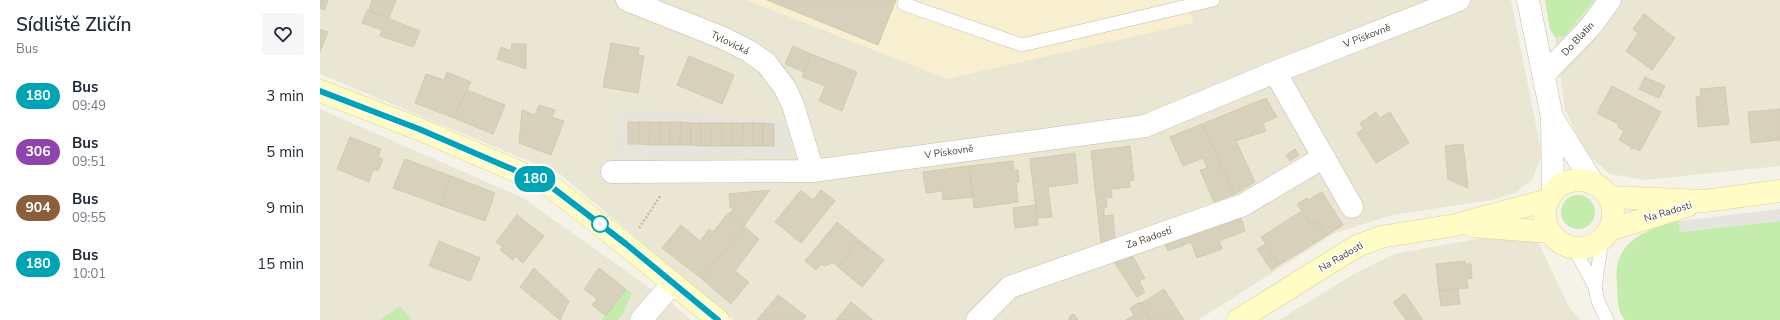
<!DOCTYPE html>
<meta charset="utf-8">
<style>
:root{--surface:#fff;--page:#f6f6f7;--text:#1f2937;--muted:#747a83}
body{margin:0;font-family:"Nunito Sans",sans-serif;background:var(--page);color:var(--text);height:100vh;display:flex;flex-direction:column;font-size:15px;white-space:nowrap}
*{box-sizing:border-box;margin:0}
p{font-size:13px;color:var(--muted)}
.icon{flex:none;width:22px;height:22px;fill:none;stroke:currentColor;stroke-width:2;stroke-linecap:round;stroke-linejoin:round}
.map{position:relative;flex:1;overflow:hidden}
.drawer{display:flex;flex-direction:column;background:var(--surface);width:320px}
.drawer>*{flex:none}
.badge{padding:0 8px;border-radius:13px;font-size:14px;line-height:26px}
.map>.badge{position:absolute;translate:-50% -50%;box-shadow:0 0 0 2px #fff}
.round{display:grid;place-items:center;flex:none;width:42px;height:42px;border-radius:4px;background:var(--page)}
.summary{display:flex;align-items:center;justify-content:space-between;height:68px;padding:0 16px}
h1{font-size:19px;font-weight:600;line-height:30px}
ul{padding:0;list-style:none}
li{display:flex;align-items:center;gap:12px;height:56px;padding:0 16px}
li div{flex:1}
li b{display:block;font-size:15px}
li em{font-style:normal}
li .badge{min-width:44px;font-weight:700;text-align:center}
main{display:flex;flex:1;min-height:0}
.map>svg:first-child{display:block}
.residential{fill:#e9e6d4}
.commercial{fill:#f8efd1}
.industrial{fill:#e7e4dc}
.green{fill:#c3ecad}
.parking{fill:#e5e4df}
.building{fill:#d7d1bb;stroke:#d2cbae}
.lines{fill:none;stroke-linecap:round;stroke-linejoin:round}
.lane-casing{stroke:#c1bda9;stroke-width:14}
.street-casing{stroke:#c1bda9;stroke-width:23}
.secondary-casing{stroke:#d8d393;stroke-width:23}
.path{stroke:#c4bd99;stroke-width:2.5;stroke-dasharray:2 2;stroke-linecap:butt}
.lane{stroke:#fff;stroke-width:13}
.street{stroke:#fff;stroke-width:22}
.secondary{stroke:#fffcc6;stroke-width:22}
.line-casing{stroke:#fff;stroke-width:9}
.line{stroke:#00a3b4;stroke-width:6}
.stop-dot{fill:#fff;stroke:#00a3b4;stroke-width:2}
.labels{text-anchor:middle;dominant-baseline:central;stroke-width:3;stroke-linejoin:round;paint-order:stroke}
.street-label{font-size:10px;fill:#484435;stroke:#fff}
</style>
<main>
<section class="drawer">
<div class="summary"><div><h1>Sídliště Zličín</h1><p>Bus</p></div><a class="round"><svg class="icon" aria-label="heart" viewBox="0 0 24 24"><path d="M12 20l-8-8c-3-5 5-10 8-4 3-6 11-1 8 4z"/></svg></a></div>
<ul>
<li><span class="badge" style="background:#00a3b4;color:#fff">180</span><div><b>Bus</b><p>09:49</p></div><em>3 min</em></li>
<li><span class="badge" style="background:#8e44ad;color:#fff">306</span><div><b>Bus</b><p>09:51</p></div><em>5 min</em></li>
<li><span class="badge" style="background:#8b5e3c;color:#fff">904</span><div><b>Bus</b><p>09:55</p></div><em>9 min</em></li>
<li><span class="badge" style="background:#00a3b4;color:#fff">180</span><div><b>Bus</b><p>10:01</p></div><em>15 min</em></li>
</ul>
</section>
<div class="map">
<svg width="1460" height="320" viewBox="0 0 1460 320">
<rect width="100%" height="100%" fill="#f5f3e7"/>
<path class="residential" d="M0,0H427L627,78L873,23L867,0H1191L1222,155L1212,180L1196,192L1172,200L1072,215L1015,233L878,320H414L240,174L0,74Z
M1225,0H1460V166L1324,180L1290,174L1265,152L1245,110L1235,37L1230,29Z
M0,109L203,198L351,303L371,320H0Z
M1167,237L1217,240L1250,309L1261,320H959L1036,273L1074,254Z"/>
<path class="commercial" d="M427,0H867L873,23L627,79Z"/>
<path class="industrial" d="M302,109L468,121L473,158L296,157Z"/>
<path class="green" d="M1225,0H1274L1244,37H1235L1230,29Z
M1241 212a17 17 0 1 1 34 0a17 17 0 1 1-34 0Z
M1359,221L1360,232L1460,221V320H1305C1297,311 1298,300 1297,288C1297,281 1296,273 1297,266C1303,237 1333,227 1359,221Z
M306,289L312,293L303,314L297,320H281L286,316Z
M80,306L92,320H60Z"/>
<path class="parking" d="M1460,209V221L1360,232L1359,221Z"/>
<path class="building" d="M0,0H8L4,10L0,8Z
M52,0H76L69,18L49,10Z
M447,0H576L558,45Z
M47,10L100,31L93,47L60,36L62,30L42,23Z
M1324,14L1355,38L1332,70L1306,51L1318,33L1313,29Z
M0,29L8,32L0,52Z
M291,43L319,48L318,55L324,56L318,93L283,87Z
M192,44H206V69L177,59L181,47L191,51Z
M473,46L491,54L484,72L465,64Z
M491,54L537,72L522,111L499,101L505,86L482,77Z
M369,56L414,75L402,104L357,85Z
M127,72L151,82L134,118L95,103L106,74L124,80Z
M1325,77L1345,86L1339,98L1319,89Z
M1292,86L1341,112L1320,151L1314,148L1311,149L1310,146L1299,140L1304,131L1299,128L1298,124L1277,113Z
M1405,87L1409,124L1378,127L1376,97L1381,96L1380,89Z
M147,90L185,105L173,134L134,118Z
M946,98L957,117L943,123L946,131L916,141L935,182L915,194L882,124Z
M219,105L235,110L232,117L244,121L231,155L199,143L202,110L215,115Z
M1460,109V140L1431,143L1428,112Z
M1056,112L1060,118L1070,112L1089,143L1056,163L1037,133L1043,129L1040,123Z
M308,122H319V144H308Z
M319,122H330L329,145L319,144Z
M330,122H340V145H329Z
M340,122H350V145H340Z
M350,122H361L360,145H350Z
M361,122L371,123V145H360Z
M371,123H381V146L371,145Z
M381,123H392L391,146H381Z
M392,123H402V146H391Z
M402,123H412V146H402Z
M412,123H423L422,146H412Z
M423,123H433V146H422Z
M433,123H443V146H433Z
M443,123L454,124V146H443Z
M882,124L915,194L894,202L880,170L887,168L883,158L863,166L850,137Z
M30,137L61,149L58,157L63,159L58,171L53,169L49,182L17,169Z
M1143,144L1148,188L1128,179L1125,146Z
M810,146L814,180L809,181L810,187L791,189L792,197L786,198L787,207L784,208V216L793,215L795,238L781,243L771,151Z
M975,149L979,155L970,161L966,155Z
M755,153L758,183L728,187L732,217L717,218L710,159Z
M85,159L131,176L120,205L73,188Z
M693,161L694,170H698L699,182H696L698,202L654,208L649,166Z
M649,166L653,197L623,200L622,191L606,193L603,172Z
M131,176L175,193L165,221L120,205Z
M450,190L424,226L409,214L414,208H410L409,194Z
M481,190L493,200L501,190L515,201L481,243L455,222Z
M1002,192L1023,225L1006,236L997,222L991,225L977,204L987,198L988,200Z
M716,205L718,225L695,228L693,208Z
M982,211L991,225L997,222L1006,236L959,265L941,237Z
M408,213L424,226L382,279L342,248L361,225L380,241L389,229L393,232Z
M197,215L224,236L203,263L195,256L193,260L180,250L183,247L176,242Z
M920,215L925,231L899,241L902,249L877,258L871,242L864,245L859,237Z
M517,222L539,240L518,267L512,262L510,264L504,266L502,264L496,270L485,261Z
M424,226L439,239L415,271L429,282L411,304L382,279Z
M859,237L864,245L848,251L844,243Z
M539,240L564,260L542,287L518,267Z
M119,241L160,258L150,281L109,266Z
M946,244L959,265L951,270L937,249Z
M812,255L825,278L819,281L825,292L817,297L794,262Z
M1145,261V264H1151L1152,278L1147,279L1148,288L1119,291L1116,264Z
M214,268L249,301L240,320L200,287Z
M279,268L306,289L286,316L272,305L277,299L264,289Z
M844,289L864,320H831L820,304Z
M1138,289L1140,304L1121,306L1119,291Z
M1085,294L1103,320H1086L1073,302Z
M458,295L486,316L483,320H437Z
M531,302L553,320H516Z
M820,302L831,320H806L814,315L810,308Z
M754,314L758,320H749L750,316Z"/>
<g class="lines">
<g class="lane-casing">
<path id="lane" d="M584,4L702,45L893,0
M1254,248L1275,287L1278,301L1287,320
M1275,287L1282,239"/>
</g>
<g class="street-casing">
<path id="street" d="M307,0L403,38L429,51L447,64L465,88L473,105L493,171
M1208,0L1232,117L1233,192
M955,72L1032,207
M1224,75L1271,26L1290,0
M1232,117L1273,183
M292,172L493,171L825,126L955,72L1139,0
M321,320L353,283
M657,320L690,287L923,205L1004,157"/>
</g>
<g class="secondary-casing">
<path id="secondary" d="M0,91L99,129L229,185L306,245L398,320
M1225 214a34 34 0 1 1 68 0a34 34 0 1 1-68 0Z
M1288,197L1384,201L1460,191
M1152,226L1229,232
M1289,230L1367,206
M918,320L1037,246L1061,237L1135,225L1228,200"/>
</g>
<path class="path" d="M319,228L341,195"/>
<use href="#lane" class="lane"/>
<use href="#street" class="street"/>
<use href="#secondary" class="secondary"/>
</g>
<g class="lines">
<g class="line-casing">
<path id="line" d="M0,91L99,129L229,185L306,244L398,320"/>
</g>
<use href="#line" class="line"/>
</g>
<circle class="stop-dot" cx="280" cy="224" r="8"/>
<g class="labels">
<g class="street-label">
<text transform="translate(1047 36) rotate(-21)">V Pískovně</text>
<text transform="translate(1258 39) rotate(-47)">Do Blatin</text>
<text transform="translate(410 43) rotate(26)">Tylovická</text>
<text transform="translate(629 152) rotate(-8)">V Pískovně</text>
<text transform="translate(1348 212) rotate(-17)">Na Radosti</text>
<text transform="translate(829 238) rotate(-19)">Za Radostí</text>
<text transform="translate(1021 257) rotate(-30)">Na Radosti</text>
</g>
</g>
</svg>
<b class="badge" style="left:215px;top:179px;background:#00a3b4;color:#fff">180</b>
</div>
</main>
